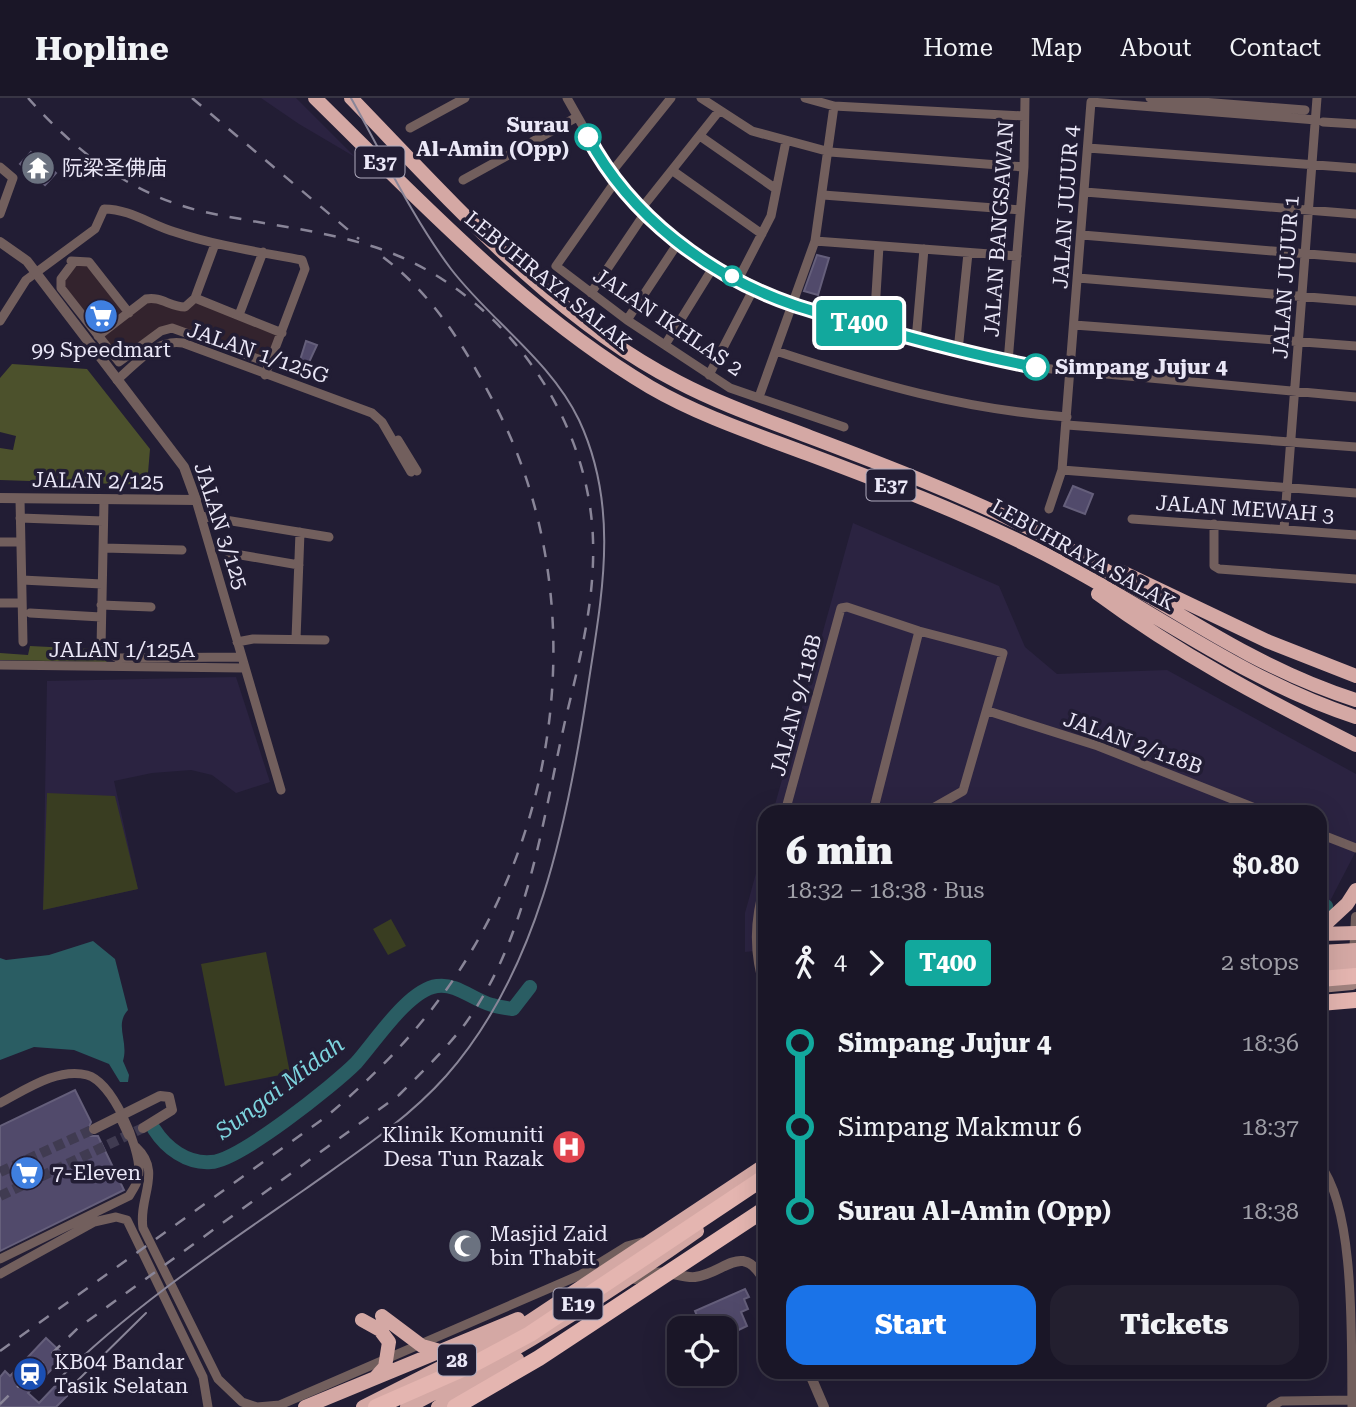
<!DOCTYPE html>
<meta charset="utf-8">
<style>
:root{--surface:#1a1627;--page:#231f2f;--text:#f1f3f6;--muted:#9f9fa7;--line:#383544;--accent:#1a73e8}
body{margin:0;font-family:"Roboto Serif","Noto Sans SC",serif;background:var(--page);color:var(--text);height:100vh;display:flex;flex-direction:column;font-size:26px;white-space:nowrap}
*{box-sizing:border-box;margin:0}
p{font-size:23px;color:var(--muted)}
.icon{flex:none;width:38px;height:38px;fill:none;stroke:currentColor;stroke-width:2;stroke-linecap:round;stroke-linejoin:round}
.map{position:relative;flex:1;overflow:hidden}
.drawer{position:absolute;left:758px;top:707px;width:569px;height:574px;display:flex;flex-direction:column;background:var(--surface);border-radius:21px;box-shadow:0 7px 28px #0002,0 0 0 2px var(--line)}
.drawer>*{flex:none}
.badge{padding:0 14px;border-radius:5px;font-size:24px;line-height:46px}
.fabs{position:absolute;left:667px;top:1218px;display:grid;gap:14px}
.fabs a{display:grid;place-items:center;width:70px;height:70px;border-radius:14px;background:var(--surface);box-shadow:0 7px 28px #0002,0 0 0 2px var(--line);font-size:35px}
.map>.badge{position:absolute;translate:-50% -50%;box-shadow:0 0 0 4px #fff}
.legs{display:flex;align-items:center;gap:10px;height:77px;padding:0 28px;font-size:23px}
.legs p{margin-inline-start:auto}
.summary{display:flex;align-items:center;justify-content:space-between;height:119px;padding:0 28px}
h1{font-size:38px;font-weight:800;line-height:52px}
.action{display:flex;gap:14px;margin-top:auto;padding:14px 28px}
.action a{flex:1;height:80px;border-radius:21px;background:var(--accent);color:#fff;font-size:28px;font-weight:800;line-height:80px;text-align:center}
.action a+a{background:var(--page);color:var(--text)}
ul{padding:0 28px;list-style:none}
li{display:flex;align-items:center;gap:24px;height:84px;font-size:26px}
li i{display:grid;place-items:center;width:10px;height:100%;margin:0 9px;background:currentColor}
li i::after{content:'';width:18px;height:18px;margin:-9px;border:5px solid;border-radius:50%;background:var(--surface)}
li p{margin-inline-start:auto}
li:first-child i{background:linear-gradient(#0000 50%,currentColor 0)}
li:last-child i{background:linear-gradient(currentColor 50%,#0000 0)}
header{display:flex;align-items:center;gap:42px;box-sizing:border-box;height:98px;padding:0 35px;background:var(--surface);border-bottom:2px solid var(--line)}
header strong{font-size:33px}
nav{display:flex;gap:38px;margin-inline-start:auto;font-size:24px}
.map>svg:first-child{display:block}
.commercial{fill:#33232d}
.built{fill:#2b2341}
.green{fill:#393d21}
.forest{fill:#4c512c}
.water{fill:#2a5d63}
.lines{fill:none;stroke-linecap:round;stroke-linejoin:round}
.river{stroke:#2a5d63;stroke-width:14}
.building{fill:#514a6b;stroke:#655f7b;stroke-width:2}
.tertiary-tunnel{stroke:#403b51;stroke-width:10;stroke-dasharray:10 5;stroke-linecap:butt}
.minor{stroke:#725f5d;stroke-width:9}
.tertiary{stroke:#725f5d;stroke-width:10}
.secondary{stroke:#a0827e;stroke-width:12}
.trunk{stroke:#d4a8a4;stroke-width:14}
.motorway{stroke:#e4b5b0;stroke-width:16}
.tram{stroke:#898598;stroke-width:2}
.rail{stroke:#898598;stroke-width:2.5;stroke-dasharray:12 12;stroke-linecap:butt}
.line-1-casing{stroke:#fff;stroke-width:16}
.line-1{stroke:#12a89d;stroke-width:10}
.stop-1-dot{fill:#fff;stroke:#12a89d;stroke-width:3.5}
.labels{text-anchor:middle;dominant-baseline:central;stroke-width:7;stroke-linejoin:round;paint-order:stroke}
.shield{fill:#221d34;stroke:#aeaabc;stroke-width:2}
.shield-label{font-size:19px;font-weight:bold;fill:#eae7f7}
.stop-label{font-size:21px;font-weight:bold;fill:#eae7f7;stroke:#221d34;text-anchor:end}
.poi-label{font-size:21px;fill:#eae7f7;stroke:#221d34;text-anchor:start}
.street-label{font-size:21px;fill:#eae7f7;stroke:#221d34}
.water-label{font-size:23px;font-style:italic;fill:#7dd4de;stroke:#221d34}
</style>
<header>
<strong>Hopline</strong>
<nav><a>Home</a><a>Map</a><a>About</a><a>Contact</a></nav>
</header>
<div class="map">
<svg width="1356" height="1309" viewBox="0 0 1356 1309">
<rect width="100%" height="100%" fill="#221d34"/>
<path class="commercial" d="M88,167L127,217L146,203L156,202L176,212L195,203L278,236L268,261L172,228L120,262L62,189L72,168Z"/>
<path class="built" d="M261,0H296L355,59L299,26Z
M853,425L999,488L1025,549L1057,576L1167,572L1356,676V753L1330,803L1320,799V714H773Z
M236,579L270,684L236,695L212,677L191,672L152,675L114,683L138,791L43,812L47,583Z
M765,743V852L745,854V815Z"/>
<path class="green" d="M47,695L115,698L138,791L43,812Z
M391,821L406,848L388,857L373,831Z
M266,854L290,975L225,988L201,866Z"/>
<path class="forest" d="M12,266L87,271L150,351L147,387L0,382V350L13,352L16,338L0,334V280Z
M30,548L90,551L107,564L0,562V555L28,557Z"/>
<path class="water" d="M93,843L115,861L128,912C114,927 129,943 123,963L129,977L128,984H120L109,966L74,952L34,949L0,962V860L6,862L49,857Z"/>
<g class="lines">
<path class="river" d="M1320,805L1326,808
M154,1031C166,1050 187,1066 211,1064C239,1063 334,987 356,965C375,944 408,892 437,888C457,885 473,902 492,907C498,909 506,910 513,911L530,889"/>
</g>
<path class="building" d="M31,54L56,75L45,87L20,66Z
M817,157L829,160L818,197L804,193Z
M306,243L317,247L304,275L297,272Z
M1073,388L1093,396L1085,416L1064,408Z
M75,992L91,1024L87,1034L90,1038H98L124,1092L0,1153V1028Z
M745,1191L749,1199L744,1201L748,1211L741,1214L747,1228L724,1239V1230H702L695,1213Z
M46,1240L65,1258L28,1295L39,1305L58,1285L69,1296L56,1309H0V1279L5,1273L10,1278Z"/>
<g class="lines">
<path class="tertiary-tunnel" d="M0,1074L94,1031
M0,1098L143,1030"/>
<path class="minor" d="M567,0L610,76L645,115L678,145L714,168L793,206L946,250L1041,270L1356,299
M701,0L752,33L830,54L1024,69
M805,0L834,8L1024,18
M1150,0L1305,12
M1323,24L1356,26
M410,30L465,0
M700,38L776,91
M1088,50L1356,70
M0,69L13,80L0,116
M673,73L762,136
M610,76L671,0
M463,82L577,19
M615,84L556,168L627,222L730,290L844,329
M1085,94L1356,116
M823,97L1020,112
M641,111L719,13
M1082,137L1356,160
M815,143L1017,158
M71,163L89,164L129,215
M73,165L61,181V190L119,264L161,233L172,230L269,265
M741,176L771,118L786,43
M1078,180L1356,203
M591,195L645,115
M195,200L215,146
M239,217L263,154
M627,222L678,145
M0,223L26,182L95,131L104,111C130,111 151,127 175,134C217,148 260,154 302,162L305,171L265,277
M1074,227L1356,248
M874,229L879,148
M98,238L146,201C161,198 170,209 185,209L195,200L282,235
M916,242L924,151
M665,247L714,168
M776,253C876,286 961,311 1067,319
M958,253L968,155
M1008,264L1024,69L1025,0
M709,277L754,190
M117,282C136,266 156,240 183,245L372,315L382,324L411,374
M759,299L815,143L834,8
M1067,327L1356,349
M398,342L417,373
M1062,372L1356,395
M20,401L23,544
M196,402L281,692
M104,403L101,550L118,560L241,559
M1049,411L1062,372L1091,4L1316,22
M201,418L329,439
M20,420L103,423
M1132,421L1356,437
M1214,426V468L1219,471L1356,481
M1284,431L1317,0
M0,444H21
M103,450L182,452
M229,455L299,467
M22,482L102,486
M0,505H22
M101,507L151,509
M30,515L101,519
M296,541L300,434
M237,544L253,541L325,542
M0,567L244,570
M988,613L1098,648L1265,714
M785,714L841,510L847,509L919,533L1003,555L963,693L926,714
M873,714L919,533
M1320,736L1356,750
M765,785C754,823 753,854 765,892
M0,1005C25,992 58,969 87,977C113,984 139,1048 139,1073C139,1083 134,1090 129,1098L0,1161
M136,1049C163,1074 138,1099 143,1130L218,1281L242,1304L257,1309L280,1307L580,1177L627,1148L642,1144
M1320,1067C1356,1112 1351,1246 1352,1309
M0,1176L94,1124L116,1119L127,1122L203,1279L208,1309
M1271,1309L1281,1303L1352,1302"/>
<path class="tertiary" d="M0,144L27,163L162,340L184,369L196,402L0,400
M1354,858L1356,819
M120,1018L129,1037
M94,1031L160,998L169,999L172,1012L143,1030
M635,1181C646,1177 656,1173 667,1175C676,1176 686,1180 695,1179C726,1175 742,1142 765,1184
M809,1274L824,1309"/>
<path class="secondary" d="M1320,889L1352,886"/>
<path class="trunk" d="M315,0C418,101 525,215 650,289C700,318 755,336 808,356C885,385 962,414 1035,451C1144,505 1239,581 1356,619
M351,0C447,99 554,221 678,284C720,306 766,322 810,339C887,368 962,397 1035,433C1144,488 1238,565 1356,602
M1118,472L1267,543L1356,578
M1098,496C1179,556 1266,602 1356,647
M1320,831L1347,806L1356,792
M1320,836L1356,835
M1320,854L1356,852
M1320,868L1356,866
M382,1218L422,1248L440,1253
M362,1222L380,1232L389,1244L385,1269L376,1279
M305,1309L518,1221
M363,1309L521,1229L765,1067
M407,1309C513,1256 601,1201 697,1133
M438,1309L517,1261"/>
<path class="motorway" d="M1320,881L1356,878
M1320,905L1356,902
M376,1309L474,1266L530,1236L765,1079
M455,1309L539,1260L765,1111"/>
<path class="tram" d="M59,1281C133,1208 219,1151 304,1092C353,1057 406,1023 446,978C537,875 567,727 587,595C601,501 621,412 579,322C550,262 491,223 451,171C412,119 383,57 351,0
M72,1288L146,1215"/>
<path class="rail" d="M192,0L359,141
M0,1253L327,1018C384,970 434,917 472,852C569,689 583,473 494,305C464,247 432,195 379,156
M0,1306L78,1230L399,997C422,974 445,952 465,926C529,838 542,723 566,619C580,561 595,503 593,442C589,312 494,184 368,147C315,131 260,126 205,114C133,98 76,54 28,0"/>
</g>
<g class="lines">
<g class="line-1-casing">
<path id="line-1" d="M588,39C630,118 709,178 794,207C820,216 848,222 876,230C929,245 982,259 1036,269"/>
</g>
<use href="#line-1" class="line-1"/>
</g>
<defs>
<g id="temple-disc" transform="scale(1.75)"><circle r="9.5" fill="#6b7280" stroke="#221d34"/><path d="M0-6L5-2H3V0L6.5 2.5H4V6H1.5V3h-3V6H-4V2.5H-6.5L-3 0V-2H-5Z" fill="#fff"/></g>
<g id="supermarket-disc" transform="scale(1.75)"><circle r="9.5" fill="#3f7fe0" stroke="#221d34"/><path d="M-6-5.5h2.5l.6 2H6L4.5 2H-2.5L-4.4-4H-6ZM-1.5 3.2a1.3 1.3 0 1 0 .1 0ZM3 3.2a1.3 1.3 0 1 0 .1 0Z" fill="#fff"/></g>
<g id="hospital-disc" transform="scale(1.75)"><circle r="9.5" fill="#e0444e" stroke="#221d34"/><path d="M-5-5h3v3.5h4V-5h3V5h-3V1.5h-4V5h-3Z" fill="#fff"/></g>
<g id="mosque-disc" transform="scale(1.75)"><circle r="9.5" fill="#6b7280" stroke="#221d34"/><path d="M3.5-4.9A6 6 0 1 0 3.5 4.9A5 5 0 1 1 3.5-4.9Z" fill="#fff"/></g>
<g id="station-disc" transform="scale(1.75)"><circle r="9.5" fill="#1a4fb4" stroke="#221d34"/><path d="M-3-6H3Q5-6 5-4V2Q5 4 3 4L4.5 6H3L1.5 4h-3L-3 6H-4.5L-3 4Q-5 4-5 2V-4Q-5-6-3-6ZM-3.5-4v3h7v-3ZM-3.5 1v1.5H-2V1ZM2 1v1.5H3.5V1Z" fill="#fff"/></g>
</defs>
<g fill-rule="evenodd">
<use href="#temple-disc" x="38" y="70"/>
<use href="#supermarket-disc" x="101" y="218"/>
<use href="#hospital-disc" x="569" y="1049"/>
<use href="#supermarket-disc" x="27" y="1075"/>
<use href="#mosque-disc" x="465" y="1148"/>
<use href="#station-disc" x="30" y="1276"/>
</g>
<g class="stop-1-dot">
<circle cx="588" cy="39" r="12"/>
<circle cx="732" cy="178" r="9"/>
<circle cx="1036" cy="269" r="12"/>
</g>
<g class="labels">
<g class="shield">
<rect x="355.5" y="48.5" width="49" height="31" rx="5"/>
<rect x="866.5" y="371.5" width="49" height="31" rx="5"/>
<rect x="553.5" y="1190.5" width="49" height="31" rx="5"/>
<rect x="438" y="1246.5" width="38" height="31" rx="5"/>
</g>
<g class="shield-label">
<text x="380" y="64">E37</text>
<text x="891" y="387">E37</text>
<text x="578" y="1206">E19</text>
<text x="457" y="1262">28</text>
</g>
<g class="stop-label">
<text x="569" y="27">Surau<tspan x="569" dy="24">Al-Amin (Opp)</tspan></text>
<text x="1055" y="269" text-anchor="start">Simpang Jujur 4</text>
</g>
<g class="poi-label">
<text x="62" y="70">阮梁圣佛庙</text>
<text x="101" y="252" text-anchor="middle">99 Speedmart</text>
<text x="544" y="1037" text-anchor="end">Klinik Komuniti<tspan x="544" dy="24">Desa Tun Razak</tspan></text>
<text x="52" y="1075">7-Eleven</text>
<text x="490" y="1136">Masjid Zaid<tspan x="490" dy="24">bin Thabit</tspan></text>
<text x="54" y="1264">KB04 Bandar<tspan x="54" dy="24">Tasik Selatan</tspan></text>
</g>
<g class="street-label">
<text transform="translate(1066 109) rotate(-86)">JALAN JUJUR 4</text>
<text transform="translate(999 131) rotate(-86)">JALAN BANGSAWAN</text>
<text transform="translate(1286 179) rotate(-86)">JALAN JUJUR 1</text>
<text transform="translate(548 183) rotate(39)">LEBUHRAYA SALAK</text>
<text transform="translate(668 224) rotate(34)">JALAN IKHLAS 2</text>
<text transform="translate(258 255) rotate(19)">JALAN 1/125G</text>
<text transform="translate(98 383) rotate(1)">JALAN 2/125</text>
<text transform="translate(1245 411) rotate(4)">JALAN MEWAH 3</text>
<text transform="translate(221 428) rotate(72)">JALAN 3/125</text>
<text transform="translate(1083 457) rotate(29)">LEBUHRAYA SALAK</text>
<text x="122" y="552">JALAN 1/125A</text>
<text transform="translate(796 607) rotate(-75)">JALAN 9/118B</text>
<text transform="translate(1133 645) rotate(20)">JALAN 2/118B</text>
</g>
<g class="water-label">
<text transform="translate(280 990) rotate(-37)">Sungai Midah</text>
</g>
</g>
</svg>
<div class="fabs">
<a><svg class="icon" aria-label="locate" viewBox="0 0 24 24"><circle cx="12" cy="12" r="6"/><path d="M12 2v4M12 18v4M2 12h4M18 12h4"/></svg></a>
</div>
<b class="badge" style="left:859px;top:225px;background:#12a89d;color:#fff">T400</b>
<section class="drawer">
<div class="summary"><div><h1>6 min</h1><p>18:32 – 18:38 · Bus</p></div><b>$0.80</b></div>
<div class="legs"><svg class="icon" aria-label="walk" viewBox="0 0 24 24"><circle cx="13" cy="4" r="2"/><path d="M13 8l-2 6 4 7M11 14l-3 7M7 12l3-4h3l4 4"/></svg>4<svg class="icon" aria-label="forward" viewBox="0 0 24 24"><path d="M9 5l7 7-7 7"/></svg><b class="badge" style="background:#12a89d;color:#fff">T400</b><p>2 stops</p></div>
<ul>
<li><i style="color:#12a89d"></i><b>Simpang Jujur 4</b><p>18:36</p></li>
<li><i style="color:#12a89d"></i><span>Simpang Makmur 6</span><p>18:37</p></li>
<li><i style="color:#12a89d"></i><b>Surau Al-Amin (Opp)</b><p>18:38</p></li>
</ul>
<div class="action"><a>Start</a><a>Tickets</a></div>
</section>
</div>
